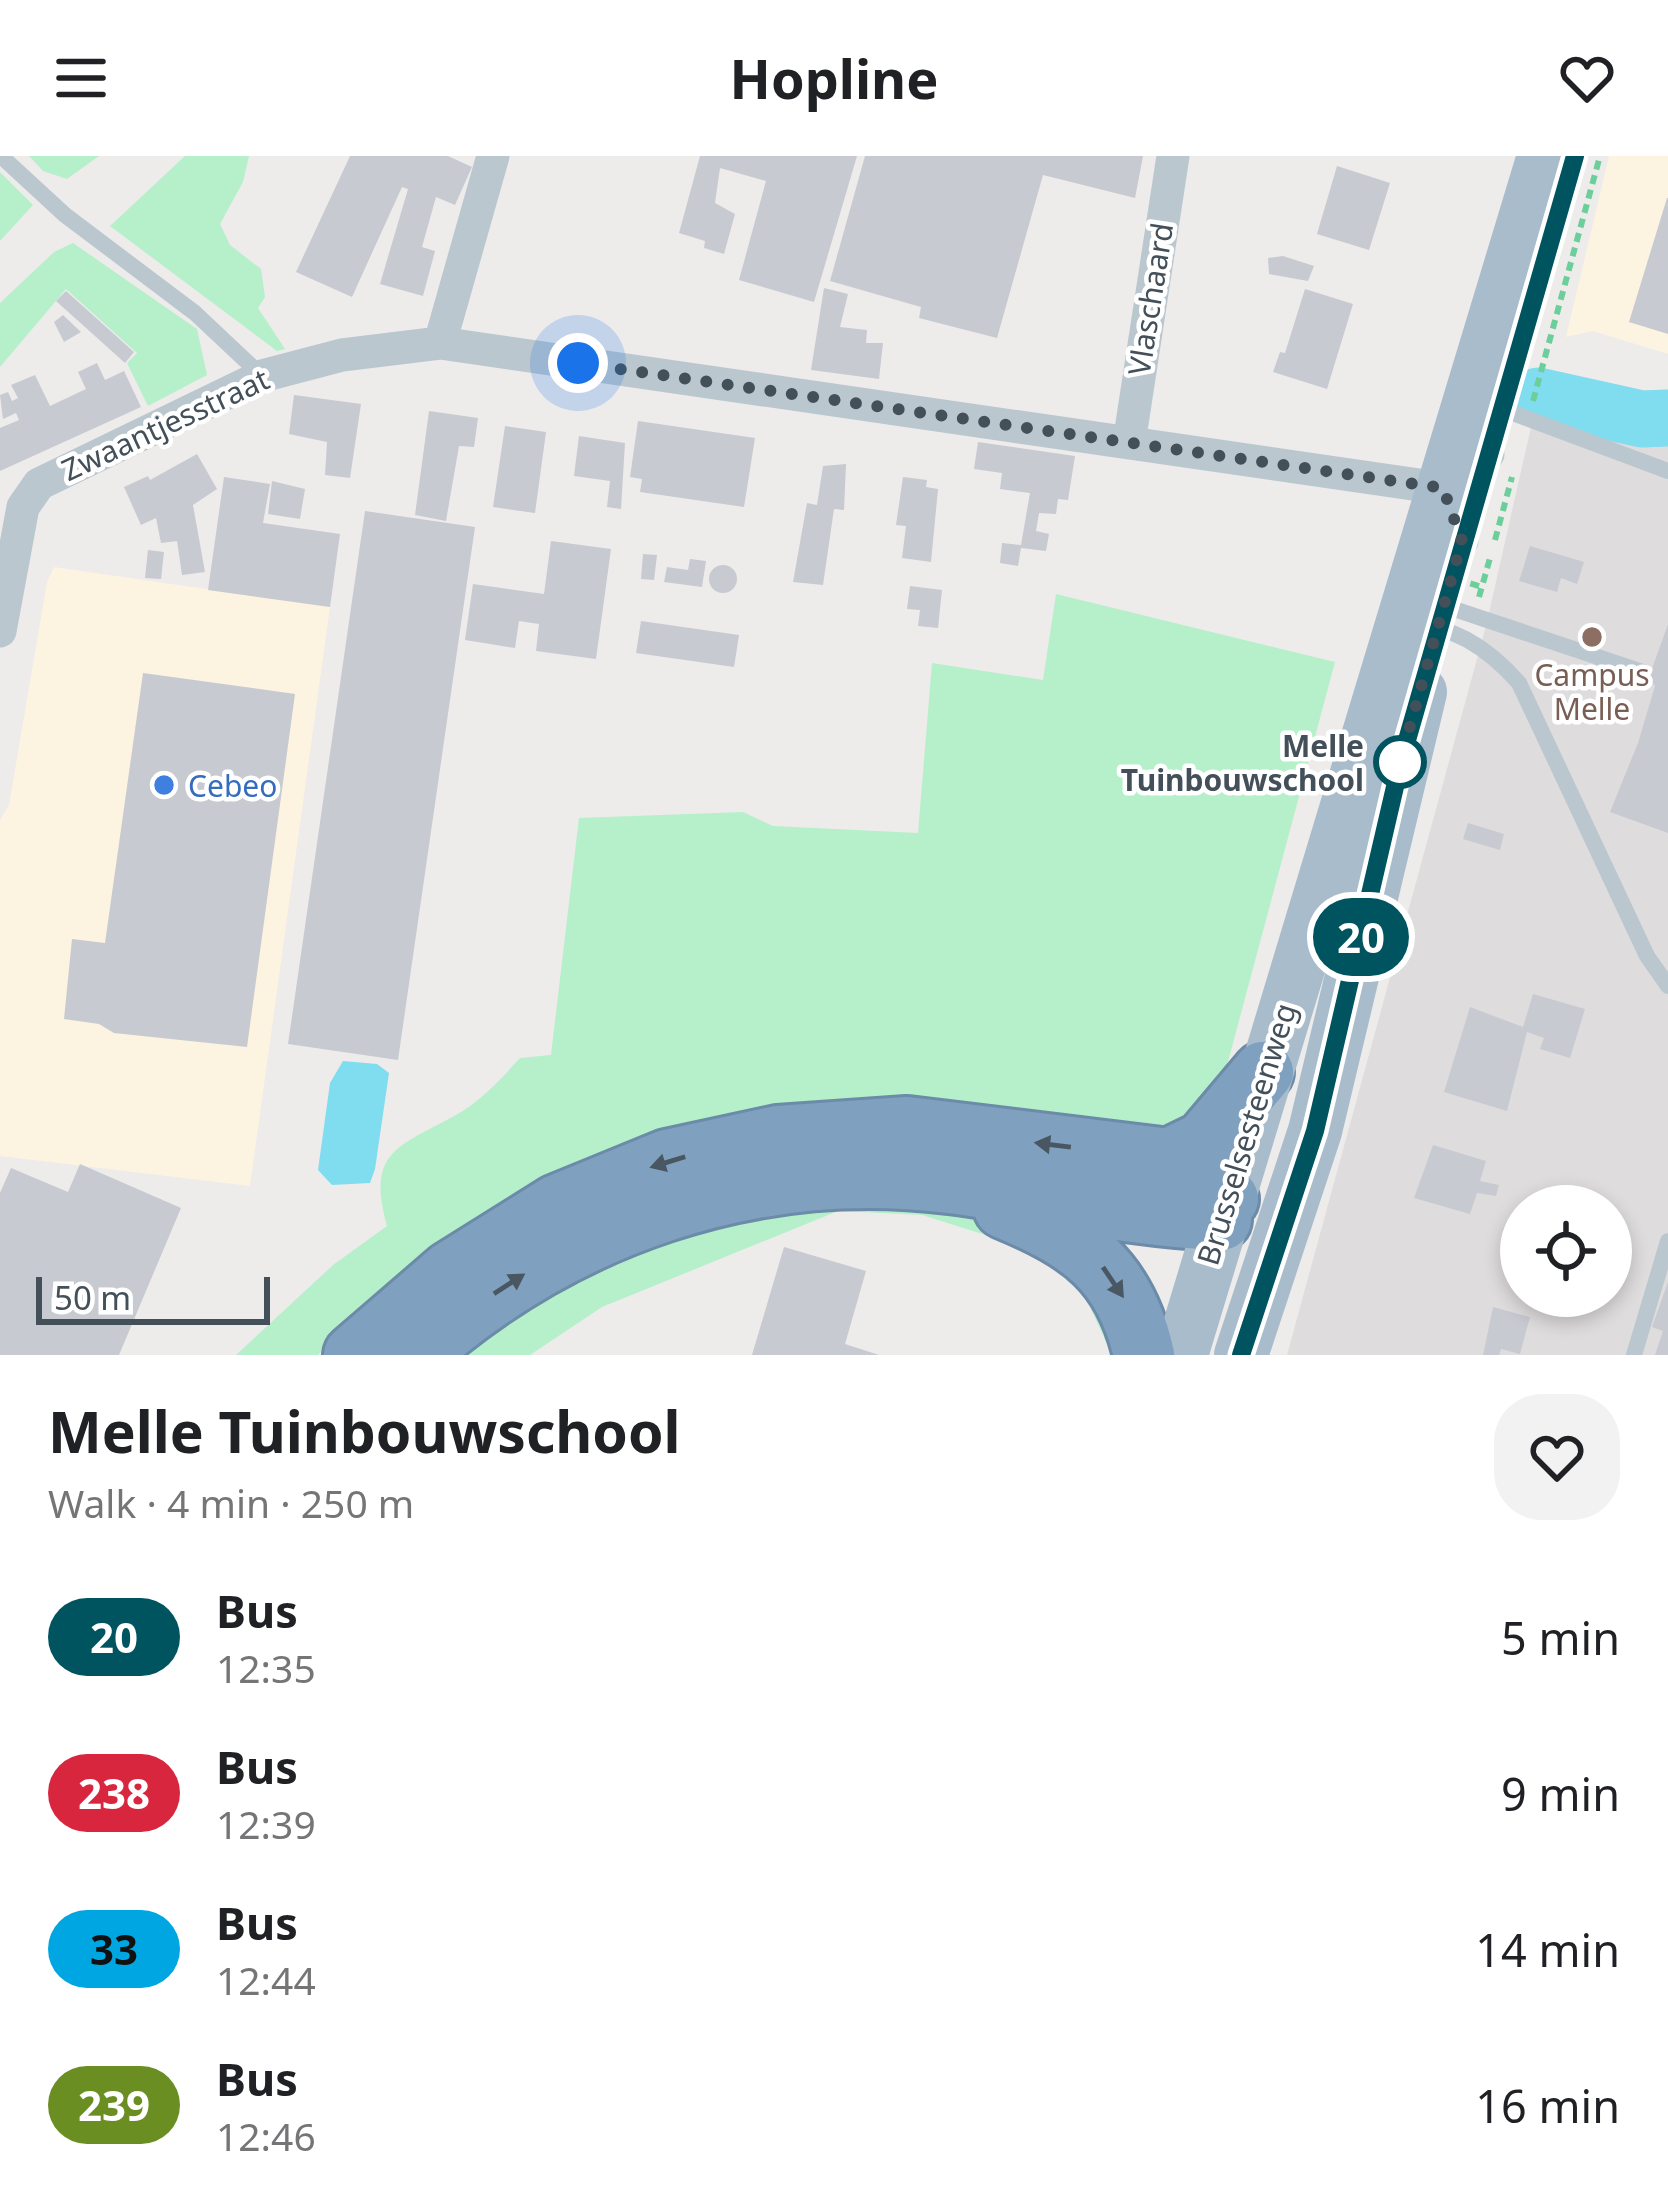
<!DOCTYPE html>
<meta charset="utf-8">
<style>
:root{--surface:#fff;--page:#f2f2f2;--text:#202124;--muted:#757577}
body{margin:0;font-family:"Noto Sans",sans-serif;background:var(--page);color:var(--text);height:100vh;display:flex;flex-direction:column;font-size:45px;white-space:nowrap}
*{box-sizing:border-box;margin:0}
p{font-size:39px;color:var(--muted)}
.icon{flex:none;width:66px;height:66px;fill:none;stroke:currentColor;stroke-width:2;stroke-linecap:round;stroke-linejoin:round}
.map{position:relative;height:1199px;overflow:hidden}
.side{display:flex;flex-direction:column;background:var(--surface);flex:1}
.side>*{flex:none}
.badge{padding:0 24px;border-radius:39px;font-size:42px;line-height:78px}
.buttons{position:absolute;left:1500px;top:1029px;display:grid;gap:24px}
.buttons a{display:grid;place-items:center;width:132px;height:132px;border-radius:50%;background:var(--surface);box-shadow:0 6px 18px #0003;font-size:60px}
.scale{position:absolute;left:36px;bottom:30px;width:234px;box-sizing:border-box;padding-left:12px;border:6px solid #434f59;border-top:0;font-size:33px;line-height:42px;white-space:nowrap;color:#434f59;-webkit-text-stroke:9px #fff;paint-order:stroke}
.you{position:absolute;width:60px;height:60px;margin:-30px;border:9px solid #fff;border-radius:50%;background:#1a73e8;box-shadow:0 0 0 18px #1a73e833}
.map>.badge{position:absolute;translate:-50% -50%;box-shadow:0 0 0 6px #fff}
.round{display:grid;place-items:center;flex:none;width:126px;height:126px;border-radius:48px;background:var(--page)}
.head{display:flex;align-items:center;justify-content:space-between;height:204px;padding:0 48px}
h1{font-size:57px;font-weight:700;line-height:90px}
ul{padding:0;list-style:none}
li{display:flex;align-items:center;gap:36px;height:156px;padding:0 48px}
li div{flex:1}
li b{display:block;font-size:45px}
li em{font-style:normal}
li .badge{min-width:132px;font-weight:700;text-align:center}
header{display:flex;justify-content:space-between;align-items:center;height:156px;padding:0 48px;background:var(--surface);font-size:54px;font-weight:700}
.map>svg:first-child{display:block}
.commercial{fill:#fcf3e1}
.education{fill:#dfdcdd;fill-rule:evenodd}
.green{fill:#b5f0ca}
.water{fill:#80dcef}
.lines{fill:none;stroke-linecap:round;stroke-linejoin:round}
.river{stroke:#80dcef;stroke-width:57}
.building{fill:#c7cad1}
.highway-casing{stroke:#6b8ba9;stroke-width:66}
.path{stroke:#6ccf9b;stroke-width:6;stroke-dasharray:9 6;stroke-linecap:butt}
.lane{stroke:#bbc7cf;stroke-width:16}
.street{stroke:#bbc7cf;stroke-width:33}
.primary{stroke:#a9bccc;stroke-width:54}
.highway{stroke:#7fa0be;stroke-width:60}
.oneway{fill:#495763}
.line-casing{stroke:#fff;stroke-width:27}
.line{stroke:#005460;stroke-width:18}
.walk{stroke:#434f59;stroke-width:12;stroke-dasharray:0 21.6}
.education-dot{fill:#8d6e63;stroke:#fff;stroke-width:4.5}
.stop-dot{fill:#fff;stroke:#005460;stroke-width:6}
.shop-dot{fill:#3f7fe0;stroke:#fff;stroke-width:4.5}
.labels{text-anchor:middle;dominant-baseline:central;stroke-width:9;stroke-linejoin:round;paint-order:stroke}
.street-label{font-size:30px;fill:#434f59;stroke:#fff}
.education-label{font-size:30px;fill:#785e54;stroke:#fff}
.stop-label{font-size:30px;font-weight:bold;fill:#434f59;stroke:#fff;text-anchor:end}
.shop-label{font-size:30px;fill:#366cbe;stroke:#fff;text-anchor:start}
</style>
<header><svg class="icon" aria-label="menu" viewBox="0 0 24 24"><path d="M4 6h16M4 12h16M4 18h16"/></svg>Hopline<svg class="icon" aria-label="heart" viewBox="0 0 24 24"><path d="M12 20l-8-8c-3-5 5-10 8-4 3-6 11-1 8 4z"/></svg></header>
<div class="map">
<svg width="1668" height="1199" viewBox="0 0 1668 1199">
<rect width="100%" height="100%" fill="#eeebeb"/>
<path class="commercial" d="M1609,0H1668V198L1593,175L1566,181Z
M54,411L330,451L250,1030L0,1000V664L9,649L47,426Z"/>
<path class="education" d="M1538,240L1632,261L1668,260V1199H1287L1486,470ZM1521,1050H1611V1140H1521Z"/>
<path class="green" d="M29,0H99L67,23L43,15Z
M185,0H249L243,26L220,68L230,89L261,113L265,141L258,152L285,193L277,195L110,70Z
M0,16L33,49L0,85Z
M73,87L197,173L207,219L148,250L127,207L137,197L66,133L0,211V147L54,96Z
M1056,438L1335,506L1221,932L1201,957L1168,971L458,1081L390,1128L318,1199H236L333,1109L387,1070C366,995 398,991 456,959C481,945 500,924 520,902L551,899L579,662L743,656L773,670L918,677L932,507L1043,524Z
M855,1045L937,1051L1009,1066L1108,1143L1118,1199H1112L1081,1131L1027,1092L922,1059L838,1055L602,1151L530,1199H459C499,1172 538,1138 581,1117C668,1075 760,1056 855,1045Z"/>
<path class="water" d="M343,905L377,908L389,917L375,1013L370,1027L332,1029L318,1014L330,927Z"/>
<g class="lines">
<path class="river" d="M1538,240L1642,263L1668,262"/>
</g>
<path class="building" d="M350,0H448L472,11L455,49L436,41L422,91L435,95L423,140L380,128L408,33L402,31L352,141L296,116Z
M700,0H857L814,146L739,124L766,25L720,12L715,47L735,58L724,98L704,92L705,85L679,77Z
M865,0H1143L1135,42L1043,19L997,182L919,162L921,151L830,125Z
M1337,10L1390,27L1369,94L1317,78Z
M1667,42H1668V178L1629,166Z
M1283,100L1314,110L1308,125L1269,118L1268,102Z
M824,132L848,138L840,171L867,174L866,187H883L879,223L811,214Z
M1305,133L1353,148L1327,233L1273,216L1280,196L1285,197Z
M66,135L134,196L125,207L56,145Z
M63,159L81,176L64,186L54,166Z
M97,207L105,224L124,215L141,251L0,315V272L19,264L16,257L3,263L0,239L8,236L12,245L18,242L11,229L35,219L50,250L86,233L78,216Z
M294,239L361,248L350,322L325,319L327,286L289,278Z
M429,255L478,262L474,291L459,290L446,365L415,359Z
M638,265L755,282L744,351L640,336L642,323L630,321Z
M505,270L546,276L535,357L493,351Z
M579,280L625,287L621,353L607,351L610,325L574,320Z
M978,286L1075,300L1068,344L1058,343L1056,358L1039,357L1036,375L1049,378L1046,395L1021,392L1018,410L1000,407L1002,387L1021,389L1030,337L1000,333L1002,317L974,313Z
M197,298L217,333L193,349L205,416L182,419L177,385L161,387L156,362L141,369L124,331L148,320L150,324Z
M846,308L844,354L834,353L823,429L793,426L807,347L817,349L823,310Z
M224,321L270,328L263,367L340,378L330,451L208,434Z
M903,321L927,324L926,331L938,333L931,406L902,402L906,370L896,369Z
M272,325L305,333L300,363L268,358Z
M365,355L475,371L398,904L288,888Z
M551,385L611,393L596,503L536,495L539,468L519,465L515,492L465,484L473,428L544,438Z
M1530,390L1584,406L1577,428L1561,422L1557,436L1519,425Z
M148,394L164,396L161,423L145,422Z
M643,398L657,399L654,424L641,423Z
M690,403L706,405L702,431L664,426L667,411L688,414Z
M709 423a14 14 0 1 1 28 0a14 14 0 1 1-28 0Z
M910,430L942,434L938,472L918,470L920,454L907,453Z
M641,465L739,479L734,511L636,497Z
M1668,468V677L1610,656L1638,587L1655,530L1649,521Z
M143,517L295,538L247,891L114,877L99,868L64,863L72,783L105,787Z
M1468,667L1504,678L1500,694L1463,683Z
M1533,838L1585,853L1570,902L1540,893L1544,882L1527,876L1507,955L1444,936L1470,851L1523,871Z
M1433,989L1486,1005L1480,1025L1499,1029L1496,1040L1477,1037L1470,1058L1414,1042Z
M80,1008L181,1052L119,1199H0V1037L11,1012L68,1036Z
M784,1091L866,1115L845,1188L879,1199H752Z
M1668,1126V1199H1655L1663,1175L1652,1171Z
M1493,1151L1530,1161L1520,1198L1501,1193L1499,1199H1483Z"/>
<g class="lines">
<g class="highway-casing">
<path id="highway" d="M1169,1003L1204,986L1263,916
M1004,1052C1081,1084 1125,1114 1144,1199
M354,1199L450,1116L557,1049L667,1004L778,980L907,971L1169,1003L1228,1043
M417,1199C564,1069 753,1003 949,1027C1039,1038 1131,1061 1221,1064"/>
</g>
<path class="path" d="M1533,245L1600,0
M1495,384L1512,321
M1456,423L1482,431
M1479,441L1490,402"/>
<path class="lane" d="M1,0L65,59L195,157L262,220
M1502,253L1668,315
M1445,450L1643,516
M1410,468C1455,469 1490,494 1519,527L1647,800L1668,830
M1634,1199L1668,1085"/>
<path class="street" d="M440,187L493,0
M1129,287L1173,0
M1443,333L1462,385
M0,475L23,351L39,328L262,220L342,199L440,187L1433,331L1457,324L1488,298"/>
<path class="primary" d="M1181,1199L1544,0
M1241,1199L1315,975L1420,536"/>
<use href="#highway" class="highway"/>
</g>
<defs><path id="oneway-solid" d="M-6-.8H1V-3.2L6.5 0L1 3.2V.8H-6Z" transform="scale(3)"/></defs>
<g class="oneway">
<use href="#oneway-solid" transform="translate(1053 989) rotate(-173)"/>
<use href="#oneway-solid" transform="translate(668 1006) rotate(163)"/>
<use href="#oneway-solid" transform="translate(1113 1126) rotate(56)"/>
<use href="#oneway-solid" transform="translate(509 1128) rotate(-33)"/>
</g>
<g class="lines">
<g class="line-casing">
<path id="line" d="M1241,1199L1315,975L1401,605L1575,0"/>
</g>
<use href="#line" class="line"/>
<path class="walk" d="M578,207L1443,332L1462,385L1400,606"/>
</g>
<circle class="education-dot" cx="1592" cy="481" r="12"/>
<circle class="stop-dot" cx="1400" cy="606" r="24"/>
<circle class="shop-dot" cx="164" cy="629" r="12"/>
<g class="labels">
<g class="street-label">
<text transform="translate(1150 143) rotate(-81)">Vlaschaard</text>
<text transform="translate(165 268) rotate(-25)">Zwaantjesstraat</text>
<text transform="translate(1246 978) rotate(-73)">Brusselsesteenweg</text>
</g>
<g class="education-label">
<text x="1592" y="518">Campus<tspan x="1592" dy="34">Melle</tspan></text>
</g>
<g class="stop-label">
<text x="1364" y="589">Melle<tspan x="1364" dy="34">Tuinbouwschool</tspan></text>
</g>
<g class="shop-label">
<text x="188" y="629">Cebeo</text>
</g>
</g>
</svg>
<div class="buttons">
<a><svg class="icon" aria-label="locate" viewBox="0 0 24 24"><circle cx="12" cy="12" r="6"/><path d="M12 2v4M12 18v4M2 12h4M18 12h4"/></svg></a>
</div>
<div class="scale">50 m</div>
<div class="you" style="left:578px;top:207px"></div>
<b class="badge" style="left:1361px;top:781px;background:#005460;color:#fff">20</b>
</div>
<section class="side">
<div class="head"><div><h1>Melle Tuinbouwschool</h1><p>Walk · 4 min · 250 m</p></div><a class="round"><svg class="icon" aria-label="heart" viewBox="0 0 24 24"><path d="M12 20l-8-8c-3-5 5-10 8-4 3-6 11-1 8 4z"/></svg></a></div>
<ul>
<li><span class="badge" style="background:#005460;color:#fff">20</span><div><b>Bus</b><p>12:35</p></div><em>5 min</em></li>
<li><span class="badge" style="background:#d7263d;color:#fff">238</span><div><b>Bus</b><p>12:39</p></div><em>9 min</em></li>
<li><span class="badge" style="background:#00a6e2;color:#111">33</span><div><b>Bus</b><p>12:44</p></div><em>14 min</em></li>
<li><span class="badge" style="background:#6b8e23;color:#fff">239</span><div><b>Bus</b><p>12:46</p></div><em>16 min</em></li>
</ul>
</section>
